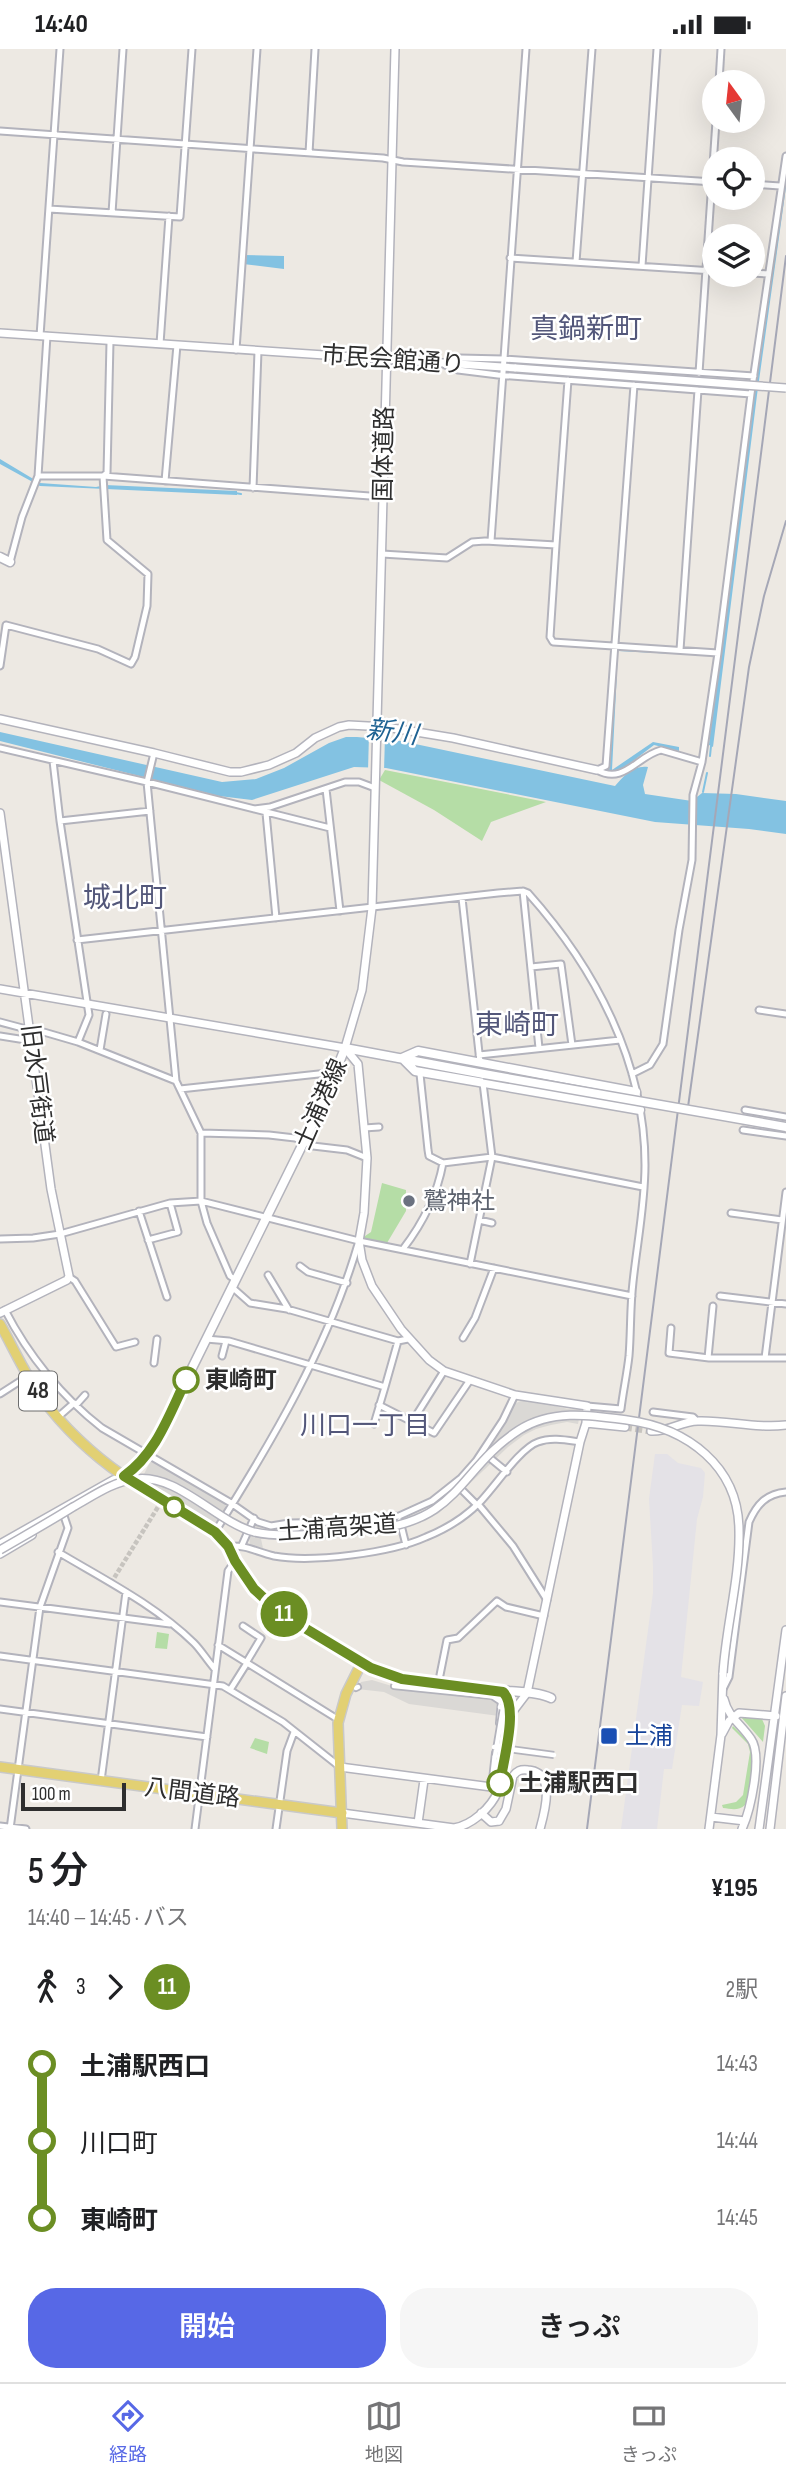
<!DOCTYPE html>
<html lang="ja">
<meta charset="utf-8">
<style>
:root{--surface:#fff;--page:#f6f6f6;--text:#202124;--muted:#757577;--line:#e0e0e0;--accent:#5768e6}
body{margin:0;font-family:"Sofia Sans Condensed","Noto Sans JP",sans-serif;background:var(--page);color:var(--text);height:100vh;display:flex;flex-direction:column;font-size:26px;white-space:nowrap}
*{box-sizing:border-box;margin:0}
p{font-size:23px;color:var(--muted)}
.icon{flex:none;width:38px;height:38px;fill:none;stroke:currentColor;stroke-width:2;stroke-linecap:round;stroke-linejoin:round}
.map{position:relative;height:1780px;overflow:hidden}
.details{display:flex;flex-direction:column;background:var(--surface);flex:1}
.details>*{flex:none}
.badge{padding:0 14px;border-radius:23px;font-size:24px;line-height:46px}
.needle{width:46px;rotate:345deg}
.fabs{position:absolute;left:702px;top:21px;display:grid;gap:14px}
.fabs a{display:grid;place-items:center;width:63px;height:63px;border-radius:50%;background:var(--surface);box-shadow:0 7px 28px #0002;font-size:35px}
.scale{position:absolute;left:21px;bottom:18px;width:105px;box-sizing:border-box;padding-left:7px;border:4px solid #2e2e2e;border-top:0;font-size:19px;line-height:24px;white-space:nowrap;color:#2e2e2e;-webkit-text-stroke:5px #fff;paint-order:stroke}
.map>.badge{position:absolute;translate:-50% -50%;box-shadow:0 0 0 4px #fff}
.legs{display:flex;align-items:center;gap:10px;height:77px;padding:0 28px;font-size:23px}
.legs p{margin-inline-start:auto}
.head{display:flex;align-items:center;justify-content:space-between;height:119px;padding:0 28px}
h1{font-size:38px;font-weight:600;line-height:52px}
.button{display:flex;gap:14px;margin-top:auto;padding:14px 28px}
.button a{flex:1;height:80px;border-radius:28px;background:var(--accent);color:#fff;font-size:28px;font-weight:600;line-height:80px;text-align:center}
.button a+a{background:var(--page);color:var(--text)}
ul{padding:0 28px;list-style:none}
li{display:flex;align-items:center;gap:24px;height:77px;font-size:26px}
li i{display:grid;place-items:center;width:10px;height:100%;margin:0 9px;background:currentColor}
li i::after{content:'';width:18px;height:18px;margin:-9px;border:5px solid;border-radius:50%;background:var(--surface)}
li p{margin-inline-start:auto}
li:first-child i{background:linear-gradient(#0000 50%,currentColor 0)}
li:last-child i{background:linear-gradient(currentColor 50%,#0000 0)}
.status{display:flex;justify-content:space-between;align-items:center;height:49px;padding:0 35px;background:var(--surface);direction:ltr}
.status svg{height:19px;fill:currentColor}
.dock{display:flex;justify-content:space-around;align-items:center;height:98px;border-top:2px solid var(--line);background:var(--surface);font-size:19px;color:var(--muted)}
.dock a{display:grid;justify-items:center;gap:4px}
.dock .on{color:var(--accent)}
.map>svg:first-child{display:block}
.industrial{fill:#e4e2e7}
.green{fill:#b5dda6}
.plaza{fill:#dad8d5}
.water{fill:#83c2e2}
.pier{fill:#ede9e3}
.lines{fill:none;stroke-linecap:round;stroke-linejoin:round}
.stream{stroke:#83c2e2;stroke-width:2}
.pedestrian-tunnel{stroke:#c7c4bf;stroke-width:4.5;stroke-dasharray:4.5 2;stroke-linecap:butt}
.tertiary-tunnel{stroke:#c7c4bf;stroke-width:7;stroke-dasharray:7 3.5;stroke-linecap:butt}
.pedestrian-casing{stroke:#b3b3bc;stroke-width:8}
.minor-casing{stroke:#b3b3bc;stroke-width:9}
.tertiary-casing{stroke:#b3b3bc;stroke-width:10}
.secondary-casing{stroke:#b3b3bc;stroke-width:11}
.primary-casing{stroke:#c9c9c9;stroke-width:12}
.pedestrian{stroke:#fff;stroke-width:4.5}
.minor{stroke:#fff;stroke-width:5}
.tertiary{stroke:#fff;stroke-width:7}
.secondary{stroke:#fff;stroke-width:8}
.primary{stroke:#e2d073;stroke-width:9}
.rail{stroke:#a5a7b6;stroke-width:2}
.pedestrian-bridge-casing{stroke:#b3b3bc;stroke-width:8;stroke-linecap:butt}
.tertiary-bridge-casing{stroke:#b3b3bc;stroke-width:10;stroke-linecap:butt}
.secondary-bridge-casing{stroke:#b3b3bc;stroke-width:11;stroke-linecap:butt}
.pedestrian-bridge{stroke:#fff;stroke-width:4.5}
.tertiary-bridge{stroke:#fff;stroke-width:7}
.secondary-bridge{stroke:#fff;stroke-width:8}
.line-1-casing{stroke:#fff;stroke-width:16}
.line-1{stroke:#6b8e23;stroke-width:10}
.worship-dot{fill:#6b7280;stroke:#fff;stroke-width:2.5}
.stop-1-dot{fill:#fff;stroke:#6b8e23;stroke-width:3.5}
.transit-dot{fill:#1a4fb4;stroke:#fff;stroke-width:2.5}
.labels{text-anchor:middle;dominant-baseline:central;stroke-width:5;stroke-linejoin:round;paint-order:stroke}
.shield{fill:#fff;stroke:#6d6d6d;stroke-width:2}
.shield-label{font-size:23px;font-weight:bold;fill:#2e2e2e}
.street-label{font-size:24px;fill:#2e2e2e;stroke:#fff}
.worship-label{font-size:24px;fill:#5b616d;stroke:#fff;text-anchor:start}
.stop-label{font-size:24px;font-weight:bold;fill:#2e2e2e;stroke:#fff;text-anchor:start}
.transit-label{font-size:24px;fill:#164399;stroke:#fff;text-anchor:start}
.water-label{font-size:26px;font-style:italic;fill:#1e6292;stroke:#fff}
.neighbourhood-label{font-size:26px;fill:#53577a;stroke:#fff}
.quarter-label{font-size:28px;fill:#53577a;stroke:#fff}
</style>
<div class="status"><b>14:40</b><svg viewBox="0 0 49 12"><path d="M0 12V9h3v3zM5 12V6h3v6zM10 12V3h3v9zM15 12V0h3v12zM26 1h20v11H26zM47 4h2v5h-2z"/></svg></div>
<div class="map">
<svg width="786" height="1780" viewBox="0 0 786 1780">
<rect width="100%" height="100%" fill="#ede9e3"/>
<path class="industrial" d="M655,1405H667L678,1414L701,1419L705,1424L703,1448L697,1470L681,1628L703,1633L699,1657L682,1656L672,1720H664L657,1780H621L653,1544V1517L649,1450Z"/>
<path class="green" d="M385,721L546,753L491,773L482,792L434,761L379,731Z
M382,1134L406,1141V1162L387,1194L362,1189L371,1183Z
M157,1583L169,1585L167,1600L155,1599Z
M741,1668L762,1670L765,1677L763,1693Z
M733,1677C740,1684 748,1690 751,1699C754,1708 750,1749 745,1756C739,1762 731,1760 723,1759L722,1756L736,1753L743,1746L750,1703L748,1695L732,1679Z
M255,1689L269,1693L267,1705L250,1699Z"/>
<path class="plaza" d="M525,1350L568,1360H581L578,1375L567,1373L551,1376L536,1380L524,1386L508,1398L439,1464L425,1472L381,1483L333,1488L261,1490L263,1499L250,1496L249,1488L256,1476L273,1479L289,1476L377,1475L412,1466L429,1459L431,1455L452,1442L488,1402L490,1394L514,1355Z
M151,1411L226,1453L225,1460L217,1473L212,1474L164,1442L149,1437L144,1425Z
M372,1631L395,1638L491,1647L500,1653L499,1667L409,1655L384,1643L357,1640L361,1633Z"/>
<path class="water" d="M786,116V138L757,346L713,698L709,696L712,659L753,346Z
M243,206L284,207V220L243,215Z
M0,410L40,434L96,438L105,436L237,442V446L40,437L0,415Z
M615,599L676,602V605L618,602L612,721L653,693L679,698V702L654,696L620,722L609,723Z
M0,683L222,733L256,730L284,719L329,694L346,688H357L401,692L615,737C624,727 633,716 648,718L643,736L645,745L692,752L702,744L736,745L786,752V785L749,780L655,773L386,719L354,718L252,751L219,747L0,692Z"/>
<path class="pier" d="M369,685L385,687L384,722H368Z"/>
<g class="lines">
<path class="stream" d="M235,444L241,445
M710,707L711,697
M703,743L707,724"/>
<path class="pedestrian-tunnel" d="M111,1534L158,1458"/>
<path class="tertiary-tunnel" d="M625,1378L651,1382"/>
<g class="pedestrian-casing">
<path id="pedestrian" d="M394,1637L492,1647L501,1653L499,1674
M356,1639L358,1638
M492,1731L495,1704"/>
</g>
<g class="minor-casing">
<path id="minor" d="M719,33L721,0
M0,82L383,109L403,113L714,133
M309,104L315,0
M752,135L780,137
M49,160L180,168L192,0
M112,164L123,0
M510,209L714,222
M576,213L592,0
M642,217L657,0
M752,224L768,225
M40,287L60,0
M160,295L169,167
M236,301L257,0
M447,313L460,309L503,310L754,327
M445,316L458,321L498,326L751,345
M699,324L716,72
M38,427H103L383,448
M165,432L177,296
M253,439L258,302
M491,492L526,0
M556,496L568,331
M382,505L447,509L472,493L485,492L556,496L550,588L553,593L718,604
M10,513L22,468L38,427L47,287
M680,601L698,341
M0,617L6,576L98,600L131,615L135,608L147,557L148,525L107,491L103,427L107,424L110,293
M0,699L147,733L330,779
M154,704L147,733L176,1032L201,1084L269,1086L295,1089L313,1097L347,1101L367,1109
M53,712L60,772L89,966L78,993
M597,721L606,717L634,336
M597,721C624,736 637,707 661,701L702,713
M326,740L340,862
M254,760L270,758L345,733H359L375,739
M266,764L276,869
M60,772L150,762
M523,842L539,999
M462,849L480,1013
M77,891L498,844L523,842L528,844C595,919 645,1013 645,1116C645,1155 637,1195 633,1233C630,1258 631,1283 629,1307C627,1325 623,1343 621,1360L587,1357
M531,918L561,915L572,996
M759,961L786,965
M0,973L30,981
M30,979L78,993L176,1032
M0,987L32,992
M100,1001L106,965
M479,1006L620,991
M420,1025L428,1101L429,1107L443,1114L492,1108L643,1138
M632,1025L650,1016L663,995L679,881L692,811L693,746L702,713L718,604L751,345L786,107
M180,1040L337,1023
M745,1061L786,1068
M364,1079L379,1078
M743,1081L786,1087
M201,1084V1152L207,1174L230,1227L236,1231
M139,1162L167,1248
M731,1164L782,1171
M479,1171L492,1174
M0,1190L33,1189L60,1185L170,1154L201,1152L359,1192L632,1247
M148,1191L178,1183L170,1154
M403,1200C423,1174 437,1147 443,1114
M470,1215L492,1108L483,1034
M300,1217L308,1223L347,1234
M268,1226L289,1261
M69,1228L75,1232L116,1298L135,1293
M233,1239L250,1254L287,1260L398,1292L408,1290
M720,1247L786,1255
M5,1261C28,1306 62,1348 102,1379L231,1454L258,1473L271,1477L289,1474L347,1473L399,1467L432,1452L461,1429L476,1412L503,1371L515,1346
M671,1279L669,1304L709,1309H786
M463,1289L475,1269L494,1219
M206,1290L229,1292L385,1338L398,1292
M222,1307L226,1292
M708,1309L713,1257
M765,1309L786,1143
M154,1314L157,1290
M0,1345L28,1327
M76,1356L85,1346
M379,1356L434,1384L470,1331
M653,1363L693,1368L697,1372
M58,1368L74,1354
M412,1373L444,1322
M374,1375L385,1338
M485,1405L507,1423
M459,1438L477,1456
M478,1455L513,1497L547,1551
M400,1472L406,1496
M215,1483C272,1392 328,1298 358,1195
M242,1496L254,1469
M228,1497C248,1496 256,1503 274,1507C312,1514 391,1504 426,1488C446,1480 464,1469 479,1454C494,1439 520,1399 538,1393C551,1388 566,1391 580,1393
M58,1503C105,1531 155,1556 194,1594C201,1601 207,1611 214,1619
M0,1553L170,1575
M243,1577L261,1589L246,1614
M218,1596L339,1671
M0,1607L223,1637L283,1673L340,1718
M440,1626L447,1591L458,1589L497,1552L506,1558L544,1567
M723,1640L729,1628L749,1473C757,1455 766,1445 786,1443
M230,1641L247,1614
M0,1660L207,1688
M101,1732L126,1543
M0,1777L26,1780
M10,1780L40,1558L68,1479L64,1467
M195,1780L228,1522L235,1512
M276,1780L287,1702L294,1683"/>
</g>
<g class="tertiary-casing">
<path id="tertiary" d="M0,284L516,319
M0,670L154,704L230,723H241L269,716L296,704L315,689L339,678L349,676L386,678L453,689L597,721
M0,764L51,1140L69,1227L67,1231L0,1264
M0,940L345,999L358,1015L367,1109L364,1164L359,1192L362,1211L372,1237L401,1280L429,1311L444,1322L515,1346L587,1357L586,1374L625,1378
M345,999L362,941L372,859L395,0
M651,1382C669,1383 681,1372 698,1372C728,1371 756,1380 786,1376
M0,1495L113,1431L124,1428
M0,1505L32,1486
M724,1650C728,1668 741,1675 751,1690C763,1707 750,1762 742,1780
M511,1665L527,1644L580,1393L586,1374
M722,1685L729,1672L739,1664L776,1667
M340,1718L499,1739
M342,1764L454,1779C472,1776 491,1759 498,1742C503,1729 503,1713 505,1699C508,1683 512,1667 509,1651L500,1641
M481,1764L491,1773L499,1772
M711,1768L745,1772
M499,1772L506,1760L513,1727C517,1722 520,1720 528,1721C556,1723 545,1762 540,1780
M418,1774L424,1731
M709,1780L721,1686L723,1624
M759,1780L786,1581
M770,1780L786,1647"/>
</g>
<g class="secondary-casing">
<path id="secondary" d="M0,508L10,513
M402,1009L415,1022L640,1061
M402,1009L418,1002L636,1043
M124,1428L140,1415L154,1396L324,1052L345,999L484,1025
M362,1613C402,1639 462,1637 509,1642C522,1643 539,1643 551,1649"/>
</g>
<g class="primary-casing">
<path id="primary" d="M0,1275C14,1300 25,1326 42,1349C63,1378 93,1406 122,1426C151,1447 186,1460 213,1482C233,1497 239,1524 256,1542C286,1572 326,1592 362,1613L346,1645L338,1674L342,1780
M0,1718L342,1764"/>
</g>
<use href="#pedestrian" class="pedestrian"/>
<use href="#minor" class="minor"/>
<use href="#tertiary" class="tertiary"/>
<use href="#secondary" class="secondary"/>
<use href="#primary" class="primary"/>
<path class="rail" d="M688,1058L749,618L764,547L786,472
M587,1780L786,207"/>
<g class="pedestrian-bridge-casing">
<path id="pedestrian-bridge" d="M494,1698L554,1706
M495,1707L503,1659L500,1658"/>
</g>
<g class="tertiary-bridge-casing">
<path id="tertiary-bridge" d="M516,319L786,339
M0,1501C24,1487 49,1473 73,1458C93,1447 112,1433 135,1430C177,1424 215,1472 254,1483C282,1490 345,1483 375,1480C460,1471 460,1419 519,1381C552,1360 590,1366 627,1371C687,1379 739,1417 739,1482C740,1529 726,1577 723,1624"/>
</g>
<g class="secondary-bridge-casing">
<path id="secondary-bridge" d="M484,1025L786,1078"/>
</g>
<use href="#pedestrian-bridge" class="pedestrian-bridge"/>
<use href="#tertiary-bridge" class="tertiary-bridge"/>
<use href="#secondary-bridge" class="secondary-bridge"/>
</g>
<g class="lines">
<g class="line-1-casing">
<path id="line-1" d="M186,1331C169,1366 156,1405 124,1427L215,1483L228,1497L235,1512L254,1540L266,1551L303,1578L371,1619L402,1630L503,1643C519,1658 503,1712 500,1734"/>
</g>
<use href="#line-1" class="line-1"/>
</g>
<circle class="worship-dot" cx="409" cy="1152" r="7"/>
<g class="stop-1-dot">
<circle cx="186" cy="1331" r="12"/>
<circle cx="174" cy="1458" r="9"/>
<circle cx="500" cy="1734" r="12"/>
</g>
<rect class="transit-dot" x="600" y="1678" width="18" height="18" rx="3.5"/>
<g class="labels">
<rect class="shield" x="19" y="1322.5" width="38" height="39" rx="5"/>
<g class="shield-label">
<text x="38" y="1342">48</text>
</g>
<g class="street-label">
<text transform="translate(393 311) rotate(4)">市民会館通り</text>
<text transform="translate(384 405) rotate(-89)">国体道路</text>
<text transform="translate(37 1035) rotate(83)">旧水戸街道</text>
<text transform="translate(321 1055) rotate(-66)">土浦港線</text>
<text transform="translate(337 1479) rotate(-4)">土浦高架道</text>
<text transform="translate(192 1744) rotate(7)">八間道路</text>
</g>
<g class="worship-label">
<text x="423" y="1152">鷲神社</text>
</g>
<g class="stop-label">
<text x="205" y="1331">東崎町</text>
<text x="519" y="1734">土浦駅西口</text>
</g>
<g class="transit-label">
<text x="625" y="1687">土浦</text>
</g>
<g class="water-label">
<text transform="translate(392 684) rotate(7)">新川</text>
</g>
<g class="neighbourhood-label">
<text x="365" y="1377">川口一丁目</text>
</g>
<g class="quarter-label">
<text x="586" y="280">真鍋新町</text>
<text x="125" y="849">城北町</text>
<text x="517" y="976">東崎町</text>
</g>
</g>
</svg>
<div class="fabs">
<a><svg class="needle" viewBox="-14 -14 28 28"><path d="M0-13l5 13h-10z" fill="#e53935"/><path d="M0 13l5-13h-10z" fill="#757577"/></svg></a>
<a><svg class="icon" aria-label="locate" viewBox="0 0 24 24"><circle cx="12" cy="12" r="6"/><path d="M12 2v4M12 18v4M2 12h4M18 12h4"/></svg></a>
<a><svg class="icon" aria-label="layers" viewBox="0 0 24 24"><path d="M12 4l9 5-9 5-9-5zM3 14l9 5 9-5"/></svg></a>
</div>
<div class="scale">100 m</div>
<b class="badge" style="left:284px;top:1565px;background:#6b8e23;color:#fff">11</b>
</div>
<section class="details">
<div class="head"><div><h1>5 分</h1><p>14:40 – 14:45 · バス</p></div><b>¥195</b></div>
<div class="legs"><svg class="icon" aria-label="walk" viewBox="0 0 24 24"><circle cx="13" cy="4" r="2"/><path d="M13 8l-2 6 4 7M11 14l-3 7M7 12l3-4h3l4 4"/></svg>3<svg class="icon" aria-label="forward" viewBox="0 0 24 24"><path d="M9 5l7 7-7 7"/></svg><b class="badge" style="background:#6b8e23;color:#fff">11</b><p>2駅</p></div>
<ul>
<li><i style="color:#6b8e23"></i><b>土浦駅西口</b><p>14:43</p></li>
<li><i style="color:#6b8e23"></i><span>川口町</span><p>14:44</p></li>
<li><i style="color:#6b8e23"></i><b>東崎町</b><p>14:45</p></li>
</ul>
<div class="button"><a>開始</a><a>きっぷ</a></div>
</section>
<nav class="dock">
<a class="on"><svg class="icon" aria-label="directions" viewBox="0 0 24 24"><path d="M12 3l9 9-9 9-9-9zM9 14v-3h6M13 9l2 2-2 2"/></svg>経路</a>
<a><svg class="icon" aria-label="map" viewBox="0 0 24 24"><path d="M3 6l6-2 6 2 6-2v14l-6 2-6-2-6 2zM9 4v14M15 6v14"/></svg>地図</a>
<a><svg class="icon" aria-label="tickets" viewBox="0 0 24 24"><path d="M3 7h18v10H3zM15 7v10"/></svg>きっぷ</a>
</nav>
